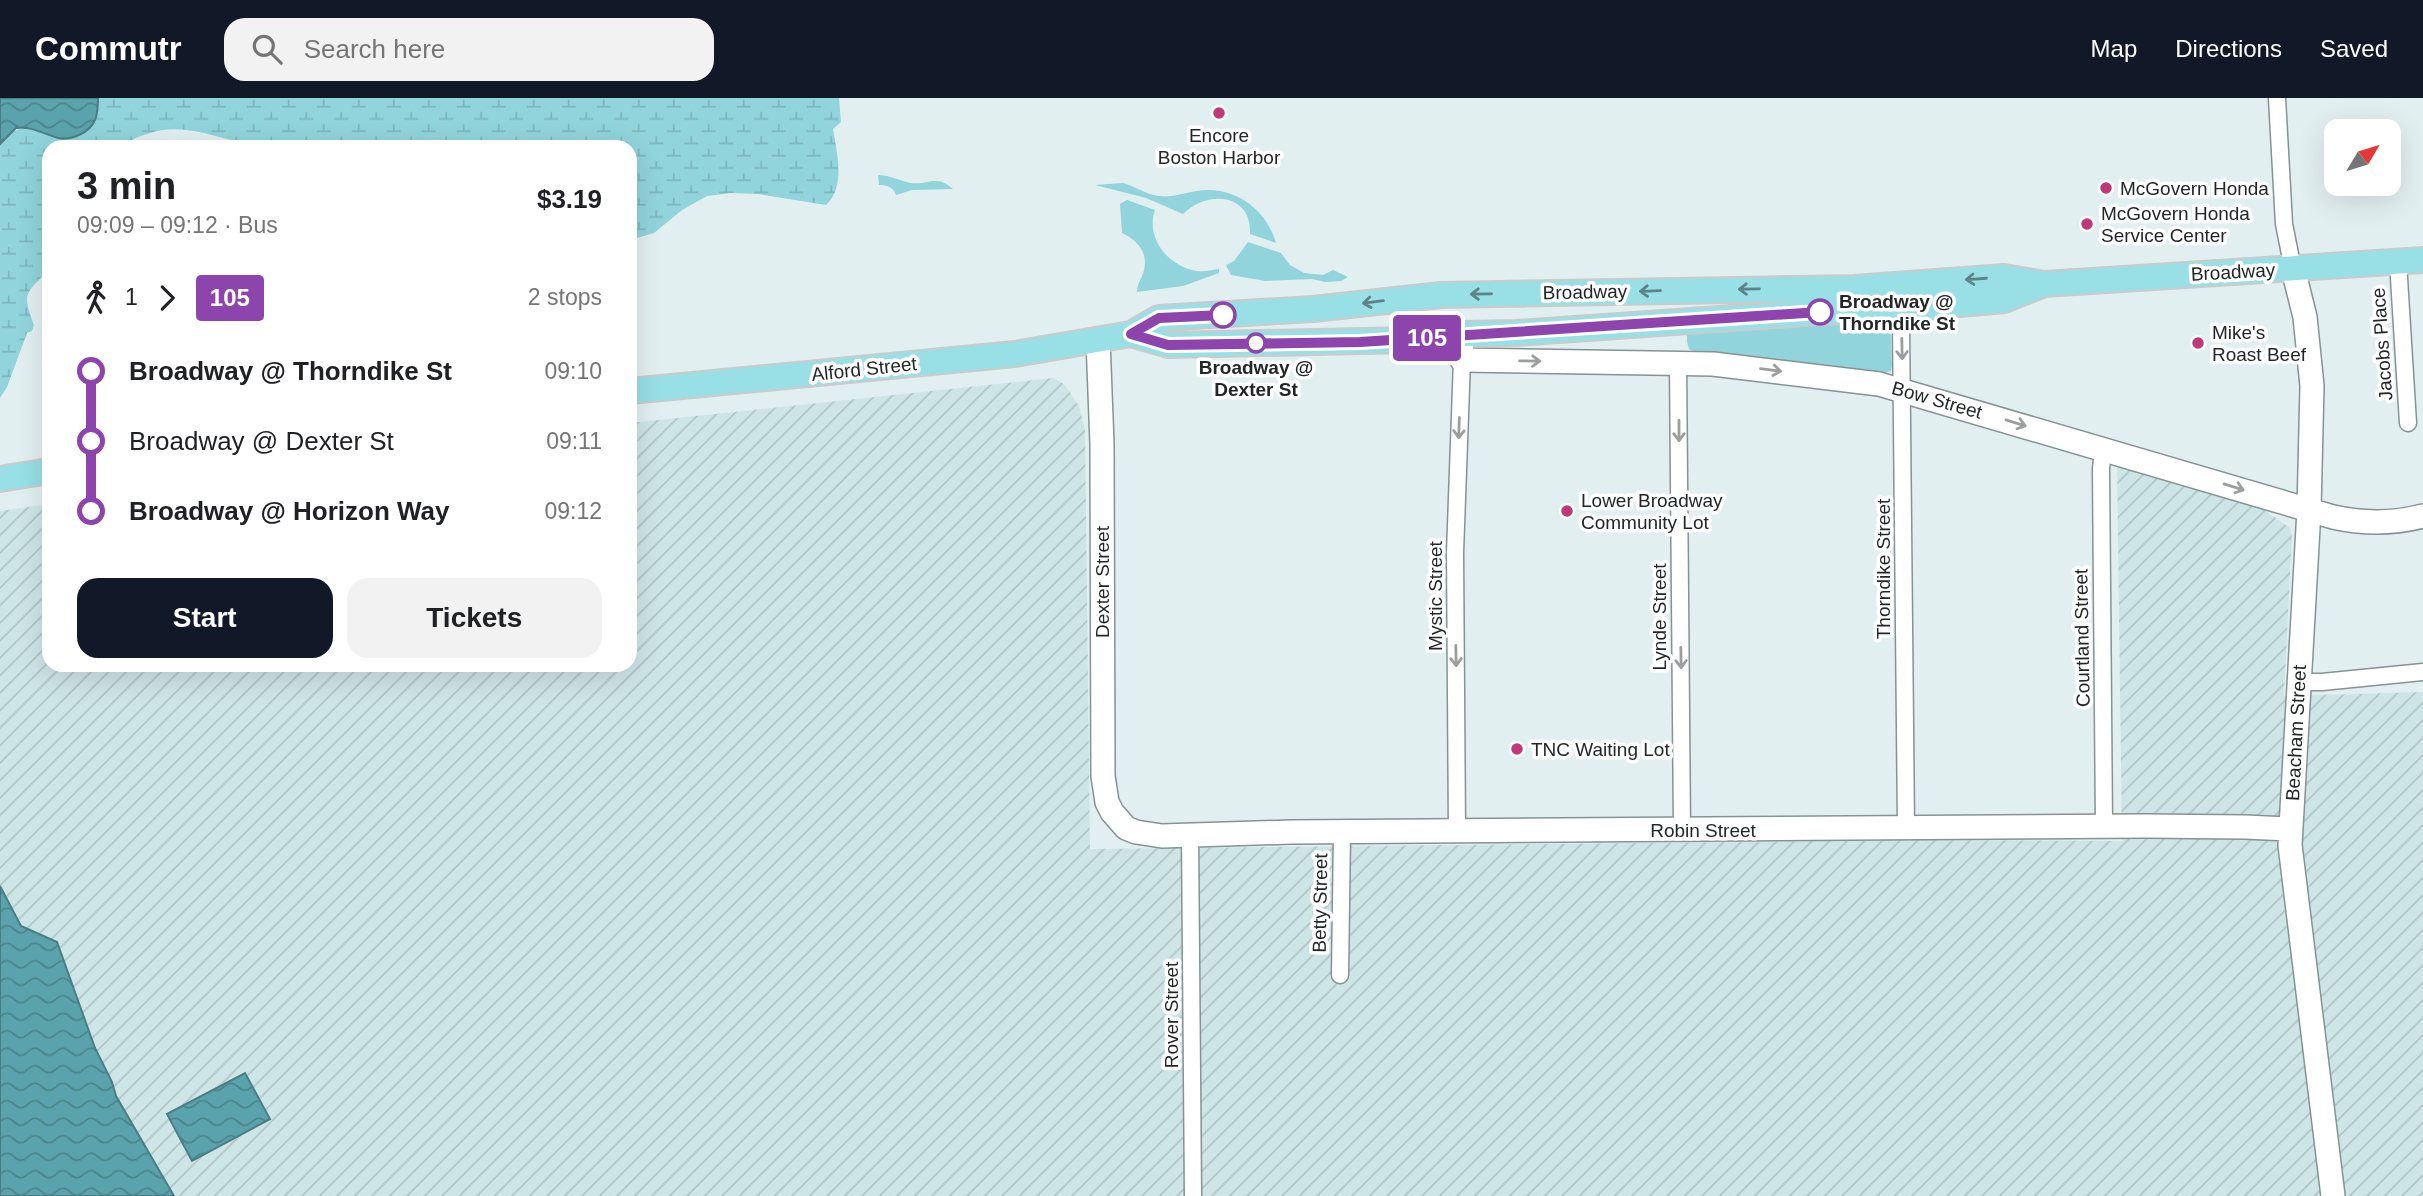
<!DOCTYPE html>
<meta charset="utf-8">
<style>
:root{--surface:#fff;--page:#f2f2f2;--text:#202124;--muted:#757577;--accent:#111827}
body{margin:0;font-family:Helvetica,sans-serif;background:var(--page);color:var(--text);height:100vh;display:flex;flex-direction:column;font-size:26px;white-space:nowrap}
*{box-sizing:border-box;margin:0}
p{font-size:23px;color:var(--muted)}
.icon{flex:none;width:38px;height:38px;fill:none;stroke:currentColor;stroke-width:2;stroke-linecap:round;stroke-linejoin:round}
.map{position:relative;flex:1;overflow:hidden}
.side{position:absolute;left:42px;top:42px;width:595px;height:532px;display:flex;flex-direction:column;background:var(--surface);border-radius:21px;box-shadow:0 7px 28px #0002}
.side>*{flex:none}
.badge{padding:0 14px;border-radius:5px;font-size:24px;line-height:46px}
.needle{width:46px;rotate:52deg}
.fabs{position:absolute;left:2324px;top:21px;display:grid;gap:14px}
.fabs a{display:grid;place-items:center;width:77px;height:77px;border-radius:14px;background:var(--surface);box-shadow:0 7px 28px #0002;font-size:35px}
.map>.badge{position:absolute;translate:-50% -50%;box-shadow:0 0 0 4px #fff}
.legs{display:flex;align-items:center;gap:10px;height:77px;padding:0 35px;font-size:23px}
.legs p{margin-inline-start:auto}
.overview{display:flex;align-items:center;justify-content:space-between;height:119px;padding:0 35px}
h1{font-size:38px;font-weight:700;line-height:52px}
.button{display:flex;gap:14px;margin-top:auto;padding:14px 35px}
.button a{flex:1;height:80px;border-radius:21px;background:var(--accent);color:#fff;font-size:28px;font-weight:700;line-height:80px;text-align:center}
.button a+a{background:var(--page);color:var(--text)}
ul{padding:0 35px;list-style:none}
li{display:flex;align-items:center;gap:24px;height:70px;font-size:26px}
li i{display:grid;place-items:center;width:10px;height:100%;margin:0 9px;background:currentColor}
li i::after{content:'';width:18px;height:18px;margin:-9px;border:5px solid;border-radius:50%;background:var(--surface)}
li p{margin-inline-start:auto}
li:first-child i{background:linear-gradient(#0000 50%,currentColor 0)}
li:last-child i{background:linear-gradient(currentColor 50%,#0000 0)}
header{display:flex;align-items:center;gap:42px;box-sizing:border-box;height:98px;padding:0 35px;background:var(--accent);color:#fff}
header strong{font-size:33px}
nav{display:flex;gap:38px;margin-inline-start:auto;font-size:24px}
.search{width:490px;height:63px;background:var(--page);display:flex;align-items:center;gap:18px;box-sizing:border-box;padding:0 24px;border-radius:21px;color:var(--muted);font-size:26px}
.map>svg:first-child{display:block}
.industrial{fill:url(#industrial-furrows)}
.green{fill:#91d4dc}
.wetland{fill:url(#wetland-marsh)}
.water{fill:url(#water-waves);stroke:#4a7e84;stroke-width:2}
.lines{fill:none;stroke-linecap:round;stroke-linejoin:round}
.street-casing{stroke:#869293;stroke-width:19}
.secondary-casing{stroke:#869293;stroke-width:26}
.primary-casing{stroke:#cacbcb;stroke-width:28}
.street{stroke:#fff;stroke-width:16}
.secondary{stroke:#fff;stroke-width:23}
.primary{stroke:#98dfe6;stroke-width:24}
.oneway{stroke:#5e8387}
.oneway2{stroke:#9c9e9e}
.line-1-casing{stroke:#fff;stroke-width:16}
.line-1{stroke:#8e44ad;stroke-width:10}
.poi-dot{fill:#bf3878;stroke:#fff;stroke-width:2.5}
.stop-1-dot{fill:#fff;stroke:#8e44ad;stroke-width:3.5}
.labels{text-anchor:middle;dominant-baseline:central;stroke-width:7;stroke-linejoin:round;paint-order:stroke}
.poi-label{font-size:19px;fill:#232728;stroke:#fff;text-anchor:start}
.street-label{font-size:19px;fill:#232728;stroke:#fff}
.stop-label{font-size:19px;font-weight:bold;fill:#232728;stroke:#fff;text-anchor:start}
</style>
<header>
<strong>Commutr</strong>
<div class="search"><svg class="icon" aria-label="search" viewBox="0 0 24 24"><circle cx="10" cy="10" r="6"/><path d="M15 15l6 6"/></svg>Search here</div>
<nav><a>Map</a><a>Directions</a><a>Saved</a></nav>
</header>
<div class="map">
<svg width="2423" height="1098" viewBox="0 0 2423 1098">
<defs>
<pattern id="industrial-furrows" width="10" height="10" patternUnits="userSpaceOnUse" patternTransform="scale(1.75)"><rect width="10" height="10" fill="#cee5e7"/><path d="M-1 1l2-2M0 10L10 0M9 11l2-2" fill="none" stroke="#b1c4c6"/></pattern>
<pattern id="wetland-marsh" width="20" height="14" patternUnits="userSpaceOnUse" patternTransform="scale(1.75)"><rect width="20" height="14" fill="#91d4dc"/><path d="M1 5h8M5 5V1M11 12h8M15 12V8" fill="none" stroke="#7db6bd"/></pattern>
<pattern id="water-waves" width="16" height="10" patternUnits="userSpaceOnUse" patternTransform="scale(1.75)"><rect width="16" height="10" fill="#5ba3ac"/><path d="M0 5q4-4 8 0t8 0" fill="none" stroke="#4b858c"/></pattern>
</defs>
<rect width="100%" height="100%" fill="#e2eff1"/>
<path class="industrial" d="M1053,280L1064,286L1071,296L1079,308L1085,331L1090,751L1906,742L2122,743L2117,367L2259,408L2290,430L2292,438L2284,598L2423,594V1098H174L116,998L112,984L95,950L57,844L21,828L0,788V413L49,406V567H630V325Z"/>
<path class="green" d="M878,77C890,77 900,83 911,85C930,87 936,76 953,91L912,92L896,97C893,89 887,87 879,87Z
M1123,85C1135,88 1147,97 1159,98C1172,100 1183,95 1197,93C1233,87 1266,110 1276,145L1250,136C1252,95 1207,92 1183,116L1146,100L1095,87Z
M1127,102L1155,112C1145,141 1169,168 1196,173C1203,174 1211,172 1219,171V175L1183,188L1137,194C1137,185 1142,181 1144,172C1148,154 1138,143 1122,135L1120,106Z
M1248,144L1281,155L1290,167L1304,175L1323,177L1333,172L1348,179L1341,183L1325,184L1312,181L1265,183L1231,177L1226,167L1234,163Z
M1890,220L1892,268L1891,273L1885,275L1701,256L1689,251L1687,244V231Z"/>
<path class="wetland" d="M98,0H839L841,24L833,31C837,56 846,88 826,107L758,96L731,95L707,98L682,112L654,135L630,142V49H363C343,42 323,47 303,48C291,49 278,48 265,48C225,46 188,21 147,36C138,39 130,41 124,49H49V172C25,196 22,195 34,227L32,233L27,235L7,289L0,300V46C23,23 28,27 58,40L97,17Z"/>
<path class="water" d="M0,0H98C98,7 98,15 95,22C90,34 72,43 58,40C43,36 33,28 16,30L0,46Z
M0,788L21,828L57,844L95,950L112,984L116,998L174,1098H0Z
M245,975L270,1021L192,1063L167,1016Z"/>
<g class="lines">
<g class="street-casing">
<path id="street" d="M2277,0L2284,126L2293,171
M2398,164L2408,325
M1903,211L1901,225L1906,730
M1678,265L1682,732
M2103,351L2101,371L2104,728
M2299,584H2322L2423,574
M1457,734L1455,455L1462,262
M1190,736L1193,1098
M1340,877L1342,735"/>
</g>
<g class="secondary-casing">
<path id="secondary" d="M2293,171L2305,219L2312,288L2309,412L2290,747L2333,1098
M1461,236L1462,262L1713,266L1879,286L2333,419C2364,426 2392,426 2423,418
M1098,242L1102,346L1103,678L1107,704L1112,714L1126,730L1136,734L1162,738L1291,734L2144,728L2245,729L2290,731"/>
</g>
<g class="primary-casing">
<path id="primary" d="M1131,236L1169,247L1409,242L1461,236L1516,235L1820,214L1903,211L2004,202L2044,186
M630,293L1015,256L1131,236L1159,220L1313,211L1441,197L1854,190L2004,179L2044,186L2423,162
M0,381L49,373"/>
</g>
<use href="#street" class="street"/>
<use href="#secondary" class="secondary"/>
<use href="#primary" class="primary"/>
</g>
<defs><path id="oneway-shaft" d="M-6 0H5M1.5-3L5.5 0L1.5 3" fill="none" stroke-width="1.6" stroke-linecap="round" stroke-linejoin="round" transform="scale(1.75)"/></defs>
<g class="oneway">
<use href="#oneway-shaft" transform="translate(1976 181) rotate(176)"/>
<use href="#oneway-shaft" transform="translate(1749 191) rotate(179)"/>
<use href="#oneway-shaft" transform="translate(1650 193) rotate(178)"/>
<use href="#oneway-shaft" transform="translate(1481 196) rotate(179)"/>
<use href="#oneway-shaft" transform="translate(1373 204) rotate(173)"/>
</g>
<g class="oneway2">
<use href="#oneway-shaft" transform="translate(1902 251) rotate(89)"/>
<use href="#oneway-shaft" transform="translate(1530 263) rotate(1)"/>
<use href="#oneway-shaft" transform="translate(1771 272) rotate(7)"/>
<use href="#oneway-shaft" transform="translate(2016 325) rotate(17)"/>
<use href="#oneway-shaft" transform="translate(1459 330) rotate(92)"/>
<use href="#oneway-shaft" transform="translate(1679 333) rotate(90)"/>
<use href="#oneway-shaft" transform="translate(2234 389) rotate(17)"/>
<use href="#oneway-shaft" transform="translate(1456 558) rotate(89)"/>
<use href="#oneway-shaft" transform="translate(1681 560) rotate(89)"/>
</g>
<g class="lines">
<g class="line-1-casing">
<path id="line-1" d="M1223,217L1159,220L1131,236L1168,247L1360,244L1820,214"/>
</g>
<use href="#line-1" class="line-1"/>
</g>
<g class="poi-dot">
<circle cx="1219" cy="15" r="7"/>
<circle cx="2106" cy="90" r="7"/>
<circle cx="2087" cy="126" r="7"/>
<circle cx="2198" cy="245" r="7"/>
<circle cx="1567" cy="413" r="7"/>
<circle cx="1517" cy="651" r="7"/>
</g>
<g class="stop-1-dot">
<circle cx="1820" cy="214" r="12"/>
<circle cx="1223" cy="217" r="12"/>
<circle cx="1256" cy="245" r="9"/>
</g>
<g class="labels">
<g class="poi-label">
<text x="1219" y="37" text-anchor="middle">Encore<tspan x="1219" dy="22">Boston Harbor</tspan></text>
<text x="2120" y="90">McGovern Honda</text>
<text x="2101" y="115">McGovern Honda<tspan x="2101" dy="22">Service Center</tspan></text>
<text x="2212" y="234">Mike's<tspan x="2212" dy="22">Roast Beef</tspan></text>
<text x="1581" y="402">Lower Broadway<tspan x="1581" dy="22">Community Lot</tspan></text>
<text x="1531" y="651">TNC Waiting Lot</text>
</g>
<g class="street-label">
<text transform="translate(2233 174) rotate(-3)">Broadway</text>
<text transform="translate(1585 194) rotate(-1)">Broadway</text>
<text transform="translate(2382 246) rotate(-94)">Jacobs Place</text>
<text transform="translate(864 271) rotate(-6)">Alford Street</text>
<text transform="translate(1937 302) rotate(16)">Bow Street</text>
<text transform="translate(1883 471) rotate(-90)">Thorndike Street</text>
<text transform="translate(1102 484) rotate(-90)">Dexter Street</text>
<text transform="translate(1435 498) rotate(-90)">Mystic Street</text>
<text transform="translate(1659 519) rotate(-90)">Lynde Street</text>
<text transform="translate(2082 540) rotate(-91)">Courtland Street</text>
<text transform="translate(2296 635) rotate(-87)">Beacham Street</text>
<text x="1703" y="732">Robin Street</text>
<text transform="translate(1320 805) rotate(-89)">Betty Street</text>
<text transform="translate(1171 917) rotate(-90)">Rover Street</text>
</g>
<g class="stop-label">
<text x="1839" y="203">Broadway @<tspan x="1839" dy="22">Thorndike St</tspan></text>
<text x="1256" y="269" text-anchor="middle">Broadway @<tspan x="1256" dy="22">Dexter St</tspan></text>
</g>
</g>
</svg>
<div class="fabs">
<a><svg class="needle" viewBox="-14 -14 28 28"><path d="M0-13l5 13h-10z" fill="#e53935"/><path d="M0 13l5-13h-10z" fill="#757577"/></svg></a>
</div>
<b class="badge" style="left:1427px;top:240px;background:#8e44ad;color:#fff">105</b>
<section class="side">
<div class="overview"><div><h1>3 min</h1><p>09:09 – 09:12 · Bus</p></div><b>$3.19</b></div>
<div class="legs"><svg class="icon" aria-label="walk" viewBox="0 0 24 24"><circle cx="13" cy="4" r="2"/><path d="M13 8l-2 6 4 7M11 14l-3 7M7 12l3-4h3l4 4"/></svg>1<svg class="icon" aria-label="forward" viewBox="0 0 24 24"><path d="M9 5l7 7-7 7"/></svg><b class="badge" style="background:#8e44ad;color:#fff">105</b><p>2 stops</p></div>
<ul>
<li><i style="color:#8e44ad"></i><b>Broadway @ Thorndike St</b><p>09:10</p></li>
<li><i style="color:#8e44ad"></i><span>Broadway @ Dexter St</span><p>09:11</p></li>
<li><i style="color:#8e44ad"></i><b>Broadway @ Horizon Way</b><p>09:12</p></li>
</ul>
<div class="button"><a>Start</a><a>Tickets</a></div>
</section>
</div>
